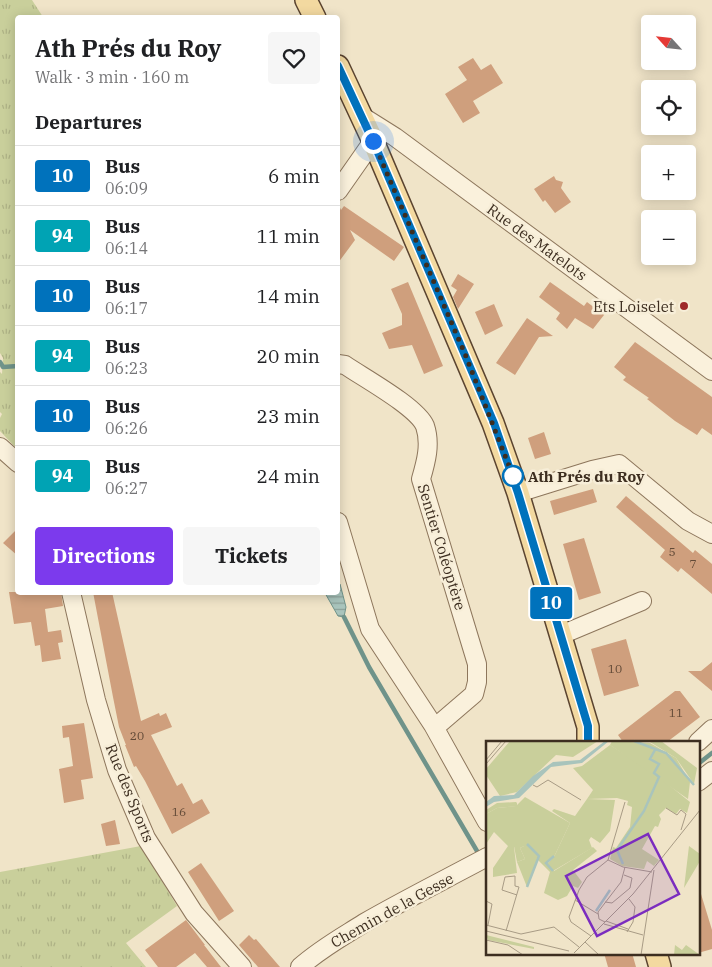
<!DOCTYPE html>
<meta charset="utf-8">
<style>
:root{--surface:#fff;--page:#f6f6f6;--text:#202124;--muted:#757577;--line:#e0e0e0;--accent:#7c3aed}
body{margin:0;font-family:"IBM Plex Serif",serif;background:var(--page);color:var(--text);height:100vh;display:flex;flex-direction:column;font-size:19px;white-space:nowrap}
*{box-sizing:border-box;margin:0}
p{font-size:16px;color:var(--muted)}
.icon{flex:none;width:28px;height:28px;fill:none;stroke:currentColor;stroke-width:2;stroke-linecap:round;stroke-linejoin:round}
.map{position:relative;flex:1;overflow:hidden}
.sheet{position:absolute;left:15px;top:15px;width:325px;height:580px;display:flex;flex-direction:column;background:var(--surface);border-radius:5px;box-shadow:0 2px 12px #0003}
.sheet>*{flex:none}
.badge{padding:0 10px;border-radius:4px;font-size:18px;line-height:32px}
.needle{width:32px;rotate:297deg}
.controls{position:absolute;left:641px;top:15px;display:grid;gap:10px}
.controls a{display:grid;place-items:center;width:55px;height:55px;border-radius:5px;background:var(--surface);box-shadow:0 2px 12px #0003;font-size:25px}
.you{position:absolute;width:25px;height:25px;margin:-12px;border:4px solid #fff;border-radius:50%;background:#1a73e8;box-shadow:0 0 0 8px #1a73e833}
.map>.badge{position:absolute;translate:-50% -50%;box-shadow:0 0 0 2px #fff}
h2{padding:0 20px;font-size:19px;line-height:45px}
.round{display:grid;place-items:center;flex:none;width:52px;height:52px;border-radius:5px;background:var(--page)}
.headline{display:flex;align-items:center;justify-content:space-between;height:85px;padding:0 20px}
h1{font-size:24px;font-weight:700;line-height:38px}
.cta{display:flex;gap:10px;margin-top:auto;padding:10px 20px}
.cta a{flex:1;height:58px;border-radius:5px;background:var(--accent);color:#fff;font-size:20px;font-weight:700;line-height:58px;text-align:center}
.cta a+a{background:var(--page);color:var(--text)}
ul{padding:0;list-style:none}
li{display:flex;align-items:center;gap:15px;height:60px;padding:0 20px;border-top:1px solid var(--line)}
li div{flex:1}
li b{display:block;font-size:19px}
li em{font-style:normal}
li .badge{min-width:55px;font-weight:700;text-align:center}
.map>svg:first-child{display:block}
.grass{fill:url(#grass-tufts)}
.water{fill:url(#water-rules);stroke:#6f938a}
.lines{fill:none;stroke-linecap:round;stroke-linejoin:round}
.stream{stroke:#6f938a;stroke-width:4.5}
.building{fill:#cf9f7d}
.minor-casing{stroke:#8d765c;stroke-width:20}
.major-casing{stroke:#5b4430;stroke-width:24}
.minor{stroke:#faf1dc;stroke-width:18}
.major{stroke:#f3d9a0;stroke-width:21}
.line-casing{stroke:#fff;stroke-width:11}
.line{stroke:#0072bc;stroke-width:8}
.walk{stroke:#3d2e20;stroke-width:5;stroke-dasharray:0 9}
.poi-dot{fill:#9e2a2b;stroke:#f7eed8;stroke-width:2}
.stop-dot{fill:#fff;stroke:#0072bc;stroke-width:2.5}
.labels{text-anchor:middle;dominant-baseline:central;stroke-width:5;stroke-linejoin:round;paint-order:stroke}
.number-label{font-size:12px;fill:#624a37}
.street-label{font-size:15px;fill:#3d2e20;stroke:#f7eed8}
.poi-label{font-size:15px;fill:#3d2e20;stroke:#f7eed8;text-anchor:end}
.stop-label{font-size:15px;font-weight:bold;fill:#3d2e20;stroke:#f7eed8;text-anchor:start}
.inset-river{fill:none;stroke:#a9c4bc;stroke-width:2.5}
.inset-road{fill:none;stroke:#a89b85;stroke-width:1}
.view{fill:#7b2cbf;fill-opacity:0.15;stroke:#7b2cbf;stroke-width:2.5}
.inset-edge{fill:none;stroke:#3d2e20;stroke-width:2.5}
</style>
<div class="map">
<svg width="712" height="967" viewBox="0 0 712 967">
<defs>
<pattern id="grass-tufts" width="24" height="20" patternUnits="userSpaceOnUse" patternTransform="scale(1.25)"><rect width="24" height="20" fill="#c9cf9b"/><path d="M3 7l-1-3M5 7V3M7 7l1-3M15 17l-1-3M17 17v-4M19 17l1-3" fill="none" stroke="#aeb285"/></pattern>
<pattern id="water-rules" width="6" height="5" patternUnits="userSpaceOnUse" patternTransform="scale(1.25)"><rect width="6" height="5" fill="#a9c4bc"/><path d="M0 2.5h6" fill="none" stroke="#8ba098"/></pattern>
</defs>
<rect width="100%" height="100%" fill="#f0e4c8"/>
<path class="grass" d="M0,0H32L43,17L18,18L17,449L0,431V418L2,414L0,412V372L2,374L3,358L0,353Z
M141,846L177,906L126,943L146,967H0V872Z"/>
<path class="water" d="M338,583L340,584L346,607L344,617L338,616L325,593L338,592Z"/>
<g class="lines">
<path class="stream" d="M0,362L3,367L18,366
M344,617L369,667L477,851
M698,764L712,753"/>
</g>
<path class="building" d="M473,58L481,70L491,64L503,83L473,101L480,113L463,123L445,94L467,80L458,67Z
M554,176L556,180L563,182L561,188L571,202L555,213L545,200L543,202L534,189Z
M338,203L341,210L344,206L404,247L394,261L350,230L355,240L338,263Z
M458,274L474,284L458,309L453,297L457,290L451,286Z
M408,282L443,366L424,374L412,345L389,349L382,333L402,325V314L391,289Z
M550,282L584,306L587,302L604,315L593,329L575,318L567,329L556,319L560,313L539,297Z
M494,304L503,326L485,335L475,312Z
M527,318L553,336L539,337L515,375L496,363Z
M635,342L712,397V435L702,428L697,435L675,421L647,399L649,398L623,380L626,377L614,367Z
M544,432L551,454L535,459L528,438Z
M593,489L597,502L554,515L550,501Z
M626,496L693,553L695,550L712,564V594L681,568L678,572L660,557L665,550L616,507Z
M18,528V556L3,543Z
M584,538L601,593L579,600L563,544Z
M9,592H61L63,606L45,609L48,632L61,630L63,642L58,643L61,659L42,662L40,645L35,646L31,622L14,624Z
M93,592H112L141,721L159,713L160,716L166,713L172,727L151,735L177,786L182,783L193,804L202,799L210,813L172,834L145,781L136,766L134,767L125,745H126L119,727L113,697Z
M626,639L639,686L604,696L591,649Z
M712,662V691L688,671H701Z
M675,691H680L700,717L667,742H623L618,735Z
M84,723L93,778L81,780L84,799L64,803L59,769L73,766L69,737L63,738L62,726Z
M115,820L120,844L106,846L101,824Z
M201,863L234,911L219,921L188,872Z
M701,894L712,930V949L698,953V895Z
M186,920L205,945H204L221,967H207L195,953L176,967H158L145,950Z
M249,935L254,940L256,939L280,967H258L239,945Z
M604,953H632L636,967H608Z"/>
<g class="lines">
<g class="minor-casing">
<path id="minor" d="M360,115L395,137L712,371
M338,191L373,141
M338,364L345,365C364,378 417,407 425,426C431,444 426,462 421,479L477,664V682L474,694L439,724L433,725
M0,447L18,463
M518,493L592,470L619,464L688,521L712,534
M338,522L370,629L433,725L487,822
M71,592L96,700L117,770L146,838L194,913L242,967
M561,635L642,601
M698,742L712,729
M698,782L712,771
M300,967C320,949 342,937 364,923C404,900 446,879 487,857"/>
</g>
<g class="major-casing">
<path id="major" d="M306,0L315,18
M338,66L373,141L493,423L518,493L588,727V742
M656,953L660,967"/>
</g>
<use href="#minor" class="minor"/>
<use href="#major" class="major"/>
</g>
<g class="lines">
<g class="line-casing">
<path id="line" d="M338,66L373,141L494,423L518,493L588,726V742"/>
</g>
<use href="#line" class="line"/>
<path class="walk" d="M373,141L465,354L513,476"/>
</g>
<circle class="poi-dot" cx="684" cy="306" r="5"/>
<circle class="stop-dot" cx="513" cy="476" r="10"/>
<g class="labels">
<g class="number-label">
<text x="672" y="551">5</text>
<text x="693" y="563">7</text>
<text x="615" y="668">10</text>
<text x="676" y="712">11</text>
<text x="137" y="735">20</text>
<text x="179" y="811">16</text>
</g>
<g class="street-label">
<text transform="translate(537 242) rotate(36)">Rue des Matelots</text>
<text transform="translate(442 547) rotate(73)">Sentier Coléoptère</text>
<text transform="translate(130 793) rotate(68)">Rue des Sports</text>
<text transform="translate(392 910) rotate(-29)">Chemin de la Gesse</text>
</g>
<g class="poi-label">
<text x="674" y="306">Ets Loiselet</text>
</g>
<g class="stop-label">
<text x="528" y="476">Ath Prés du Roy</text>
</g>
</g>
<g transform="translate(486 741)">
<rect width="214" height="214" fill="#f0e4c8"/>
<path d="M24,0H112L87,16L70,14L31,51L14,55L0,34V28ZM175,0L211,27L208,43L190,17L164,1ZM124,4L168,32L204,61L201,72L194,68L190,73L180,67L173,74L175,78L172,86L169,85L156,108L173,119L168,125L161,120L158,128L136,125L124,118L127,106L130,107L144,86L146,66L141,64L142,60L131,57L101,58L107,49L87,27L96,25ZM39,56L84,82L68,116L62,121L68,130L107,106L111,110L87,129L96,141L92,147L87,145L81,155L72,159L58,152L64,131L52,119L41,146L31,121L39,118L34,107L38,105L28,106L31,132L7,136V127L22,105L8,91L0,103V73L11,67L30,65ZM203,105L214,113V120L198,147ZM189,204L196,209L200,204L214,214H188Z" fill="#c9cf9b"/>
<path d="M126,0L164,2L190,17L204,41L202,58L124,4ZM101,58L129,59L124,90L114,102L105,96L103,99L106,107L67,130L61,123L68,116L84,82L66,70L68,68L89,75ZM11,62L30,61L31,62V65L11,67L0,73V69ZM33,101L38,105L34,107L39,118L31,121L28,105ZM0,194L48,206V208L2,199Z" fill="#c9cf9b"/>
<path d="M119,0H123L96,22L65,26L33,57L8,61L0,66V61L8,55L28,54L47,35L67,21L94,19Z" fill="#a9c4bc"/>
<path class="inset-river" d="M148,0L180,12L208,44M137,123L131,109L158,70L173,36L168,32L173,23L164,18L170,7M67,130L60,122L68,115M41,146L53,115L41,103M110,170L124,149"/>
<path class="inset-road" d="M0,19L16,0M0,23L20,0M47,44L51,46L62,39L95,59M180,67L191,74L195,69L200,73L195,89M122,119L139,61M89,159L112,173M0,160L6,163L2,184M119,161L126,162L144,147L146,137L138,134M120,180L142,188M119,181L113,178L112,171L135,141L139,126M118,183L157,194M0,184L35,193L68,186L93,206M0,190L83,210M20,190L33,146L29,145V135L19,136L16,149L31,154M141,191L147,181L149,166L143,158M105,195L85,181L83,176L93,149L101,136L122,119L137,126L166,131M0,199L22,204L37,214M99,201L113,214M88,212L147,153L214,69M155,214L168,129"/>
<path class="view" d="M162,93L193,153L111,195L80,135Z"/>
<rect width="214" height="214" class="inset-edge"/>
</g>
</svg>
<div class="controls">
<a><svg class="needle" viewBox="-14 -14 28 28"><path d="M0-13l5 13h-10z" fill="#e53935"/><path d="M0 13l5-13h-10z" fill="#757577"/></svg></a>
<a><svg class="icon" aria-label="locate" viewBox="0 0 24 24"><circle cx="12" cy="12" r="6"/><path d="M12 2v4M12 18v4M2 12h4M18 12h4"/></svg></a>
<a>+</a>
<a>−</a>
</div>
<div class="you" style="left:373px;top:141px"></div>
<b class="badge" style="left:551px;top:603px;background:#0072bc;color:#fff">10</b>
<section class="sheet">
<div class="headline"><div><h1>Ath Prés du Roy</h1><p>Walk · 3 min · 160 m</p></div><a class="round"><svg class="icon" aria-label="heart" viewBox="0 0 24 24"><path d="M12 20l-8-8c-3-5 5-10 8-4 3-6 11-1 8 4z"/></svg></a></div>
<h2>Departures</h2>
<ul>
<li><span class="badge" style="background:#0072bc;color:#fff">10</span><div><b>Bus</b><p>06:09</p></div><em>6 min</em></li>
<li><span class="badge" style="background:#00a3b4;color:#fff">94</span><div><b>Bus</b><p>06:14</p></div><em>11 min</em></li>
<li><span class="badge" style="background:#0072bc;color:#fff">10</span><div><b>Bus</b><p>06:17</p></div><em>14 min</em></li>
<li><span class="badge" style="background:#00a3b4;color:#fff">94</span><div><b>Bus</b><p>06:23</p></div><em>20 min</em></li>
<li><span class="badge" style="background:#0072bc;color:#fff">10</span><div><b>Bus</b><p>06:26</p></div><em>23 min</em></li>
<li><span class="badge" style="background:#00a3b4;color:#fff">94</span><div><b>Bus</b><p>06:27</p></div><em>24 min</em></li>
</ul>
<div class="cta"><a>Directions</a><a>Tickets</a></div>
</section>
</div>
